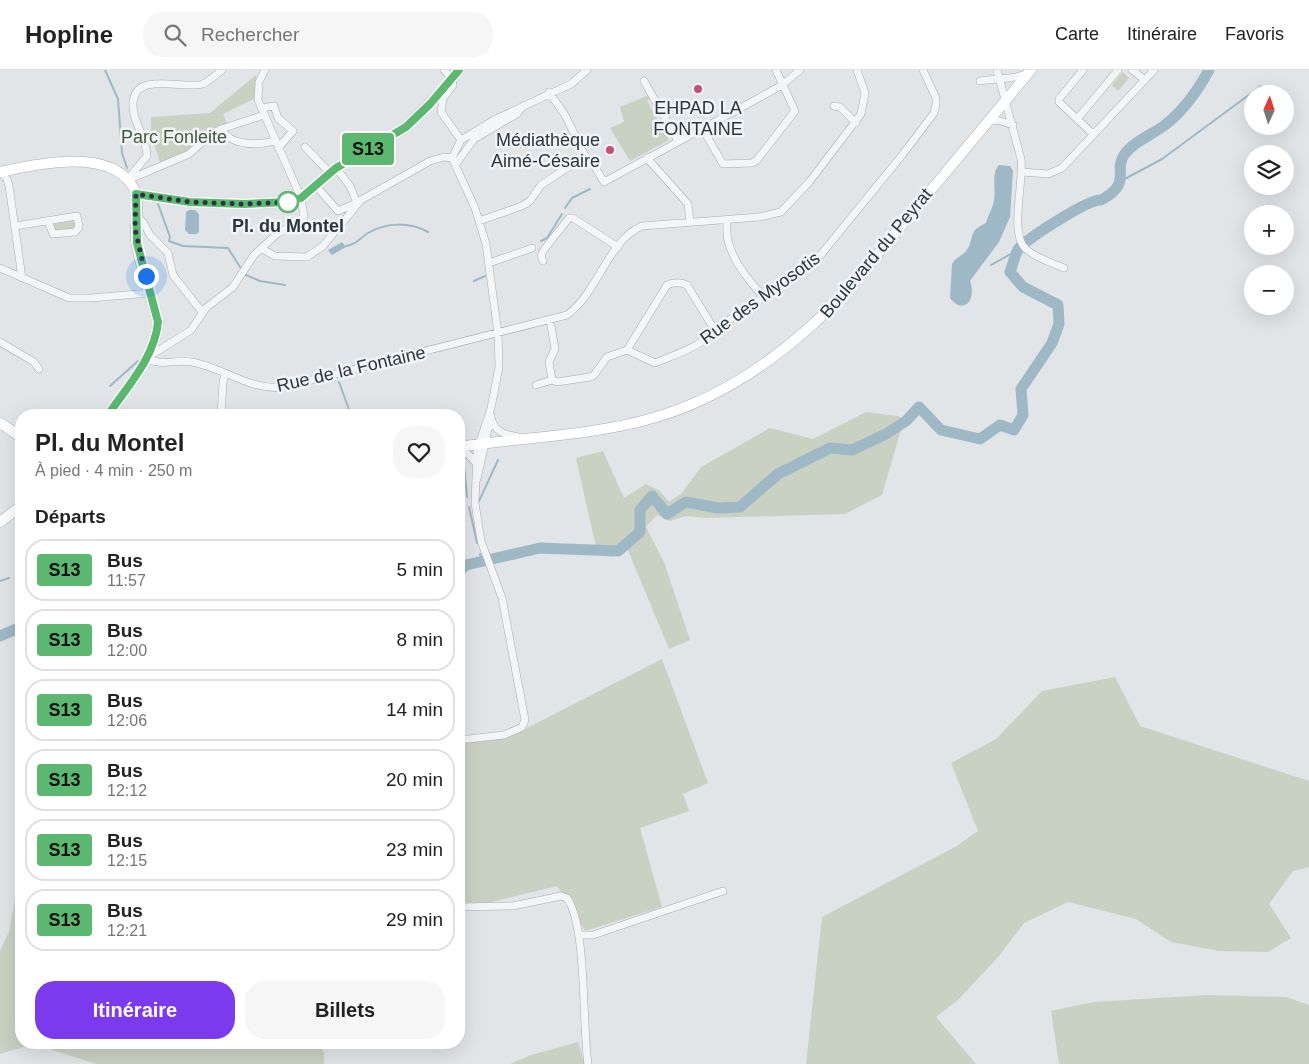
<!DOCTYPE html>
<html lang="fr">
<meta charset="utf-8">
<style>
:root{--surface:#fff;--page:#f6f6f6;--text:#222;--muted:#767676;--line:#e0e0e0;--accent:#7c3aed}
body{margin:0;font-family:Arial,sans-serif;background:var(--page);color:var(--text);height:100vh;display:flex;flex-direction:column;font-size:19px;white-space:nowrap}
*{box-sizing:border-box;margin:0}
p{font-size:16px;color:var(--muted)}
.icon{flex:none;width:28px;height:28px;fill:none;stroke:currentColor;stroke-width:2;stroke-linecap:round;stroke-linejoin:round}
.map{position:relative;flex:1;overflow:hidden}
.details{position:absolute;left:15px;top:339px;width:450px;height:640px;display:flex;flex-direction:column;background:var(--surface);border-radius:20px;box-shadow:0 5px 20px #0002}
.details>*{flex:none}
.badge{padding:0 10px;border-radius:4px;font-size:18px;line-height:32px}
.needle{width:32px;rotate:3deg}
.tools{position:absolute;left:1244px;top:15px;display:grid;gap:10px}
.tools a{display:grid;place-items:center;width:50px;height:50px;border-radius:50%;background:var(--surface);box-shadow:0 5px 20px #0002;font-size:25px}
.you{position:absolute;width:25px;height:25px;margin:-12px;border:4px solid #fff;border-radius:50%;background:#1a73e8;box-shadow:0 0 0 8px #1a73e833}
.map>.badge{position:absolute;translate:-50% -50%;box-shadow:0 0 0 2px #fff}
h2{padding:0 20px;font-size:19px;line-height:45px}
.round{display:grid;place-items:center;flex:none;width:52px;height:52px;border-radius:20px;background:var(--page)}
.overview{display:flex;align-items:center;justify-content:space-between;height:85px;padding:0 20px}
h1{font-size:24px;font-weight:800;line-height:38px}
.primary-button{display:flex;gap:10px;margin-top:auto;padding:10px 20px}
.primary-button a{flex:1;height:58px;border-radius:20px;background:var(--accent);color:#fff;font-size:20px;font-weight:800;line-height:58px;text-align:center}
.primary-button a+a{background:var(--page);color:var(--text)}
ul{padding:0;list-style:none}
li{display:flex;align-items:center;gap:15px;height:62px;margin:0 10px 8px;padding:0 10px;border:2px solid var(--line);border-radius:20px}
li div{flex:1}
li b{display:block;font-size:19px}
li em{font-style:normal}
li .badge{min-width:55px;font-weight:700;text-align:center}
header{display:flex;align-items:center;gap:30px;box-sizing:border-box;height:70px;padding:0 25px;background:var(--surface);border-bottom:1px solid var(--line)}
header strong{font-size:24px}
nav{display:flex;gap:28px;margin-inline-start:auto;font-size:18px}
.search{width:350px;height:45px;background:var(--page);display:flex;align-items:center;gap:12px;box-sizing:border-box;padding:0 18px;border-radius:20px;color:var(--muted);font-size:19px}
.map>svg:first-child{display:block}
.green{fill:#c9d1c3}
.water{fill:#9fb8c5}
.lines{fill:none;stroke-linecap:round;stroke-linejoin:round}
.stream{stroke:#9fb8c5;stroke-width:2}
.river{stroke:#9fb8c5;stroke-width:11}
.street-casing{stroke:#a7adb2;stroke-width:8}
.secondary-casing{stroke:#a7adb2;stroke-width:11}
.street{stroke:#f3f5f7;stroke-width:7}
.secondary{stroke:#fff;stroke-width:10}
.line-casing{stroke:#fff;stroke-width:11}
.line{stroke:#5cb770;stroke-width:8}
.walk{stroke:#2b353e;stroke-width:5;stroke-dasharray:0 9}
.poi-dot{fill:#c15275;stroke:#f0f4f6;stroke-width:2}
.stop-dot{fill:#fff;stroke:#5cb770;stroke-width:2.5}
.labels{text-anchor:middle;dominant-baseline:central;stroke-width:5;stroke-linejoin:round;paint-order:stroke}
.poi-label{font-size:18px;fill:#2b353e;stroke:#f0f4f6}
.park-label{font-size:18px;fill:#44593a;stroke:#f0f4f6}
.stop-label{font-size:18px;font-weight:bold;fill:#2b353e;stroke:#f0f4f6}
.street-label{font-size:18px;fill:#2b353e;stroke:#f0f4f6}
</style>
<header>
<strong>Hopline</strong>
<div class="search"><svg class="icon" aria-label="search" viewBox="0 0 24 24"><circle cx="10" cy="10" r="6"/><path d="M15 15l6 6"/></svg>Rechercher</div>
<nav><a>Carte</a><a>Itinéraire</a><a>Favoris</a></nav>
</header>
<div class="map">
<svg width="1309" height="994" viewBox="0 0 1309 994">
<rect width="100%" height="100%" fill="#e1e5e8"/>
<path class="green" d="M1123,2L1129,8L1118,21L1112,15Z
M256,5V28L223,44L227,54L188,83L161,95L151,65V47L210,43Z
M649,25L651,28L647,31L669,70L630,91L610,58L624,52L620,37Z
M71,151L75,152V159L55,161L54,154Z
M866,342L897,346L904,349L882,425L845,444L707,448L686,446L670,451L657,445L646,457L664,492L690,570L669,579L627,478L612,487L597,482L576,388L603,381L624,428L646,414L660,421L669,432L681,424L701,397L770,358L813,369Z
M662,589L708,713L683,724L689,741L640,758L662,837L585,861L557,816L492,832L459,833V673L493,669L525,659Z
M1115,607L1140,656L1309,711V797L1293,801L1269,834L1291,868L1268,882L1219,881L1171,872L1136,849L1068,832L1024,853L999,886L958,930L936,947L976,994H806L822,847L957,776L978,761L951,693L996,669L1042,621Z
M19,807H21V972L320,973L324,984V994H96L34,974L0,984V881L9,862Z
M1207,925L1286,927L1309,935V994H1059L1051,941L1093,932Z
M578,972L585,994H510L531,985Z"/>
<path class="water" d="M999,95L1010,96L1013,101L1010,147L999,172L970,211C977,229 964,246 950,228L952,194C955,188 962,186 966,181C976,168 966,162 986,153C988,145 993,138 994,130C996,120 991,103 999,95Z
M189,140H195L199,144V162L196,164H189L185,160L186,142Z
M342,172L346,177L332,185L328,180Z"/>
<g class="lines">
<path class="stream" d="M105,0L118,29L122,83L127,98
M1121,111L1162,89L1261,16
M158,134L170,167L169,171L183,176L228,178L240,197
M565,138L572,128L590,119
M541,171L547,168L562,144
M346,176C356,175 360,168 368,163C387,152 409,152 428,162
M991,195L1018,180
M246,205L260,211L285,215
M474,211L485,206
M339,312L351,345
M110,316L138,291
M464,395L467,427
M479,431L498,390
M469,437L477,473
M480,484L481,489L486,488
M0,511L9,508"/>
<path class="river" d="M459,501L466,495L540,478L618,481L640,462V440L652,426L667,444L686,432L718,438L740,437L778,404L830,378L852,380L886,364L906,351L919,337L941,360L980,369L1000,355L1014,360L1023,345L1021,319L1052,273L1059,254L1058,235L1023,217L1010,202C1013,195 1015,182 1020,177C1032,166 1088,129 1101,130C1133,113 1113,101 1124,85C1134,71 1152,65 1165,55C1183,41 1198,20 1209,0
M0,566L21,557"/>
<g class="street-casing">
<path id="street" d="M265,0L259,12L258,30L301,128L304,147L294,155L278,163L254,185L233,217L206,238L191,260L147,288C160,297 176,289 192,292C224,298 243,317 280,318L567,245C598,223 608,170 642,156L759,147L781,142L810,111L861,44L865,23L857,0
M444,0L452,9L453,15L443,28L441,42L461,70L452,88L475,138L486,174L498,263L499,297L491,338L477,380L475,433L481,471L502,528L525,650L522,657L504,665L459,670
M997,0L1021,89C1024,112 1009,165 1026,179C1036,188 1052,193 1064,198
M1083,0L1059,29V32L1093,64
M1132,0L1145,10
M644,11L678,71
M980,11C996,8 1011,10 1026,4
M549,22L565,45L585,86
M834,36L840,37L856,53
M261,38L274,36L278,48L293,61L278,78
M1078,48L1118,0
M986,52L997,50L1013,55
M702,58L723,94L752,93L757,90L795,41L776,0
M221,59C232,77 258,75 275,71
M461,70L494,50L571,14L587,0
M305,77L330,103
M585,86L590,89L604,112L757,29L782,15L800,0
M647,88L688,134L690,152
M456,94L474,69L517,44L523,36
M0,101L7,109L9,116L22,208
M1022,102L1048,104L1062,98L1154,0
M127,110L147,86C147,68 132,52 133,34C134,0 184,20 203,14C209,11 217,4 222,0
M128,110L189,84L209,66L221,59L264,45
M317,117L338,141L357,133L350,116L336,98
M136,147L143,152L150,165L168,183L173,205L202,242
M727,150C727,157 726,167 729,174C734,192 749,211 761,224
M479,151L522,136L530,131L541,115L585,86
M15,156L77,146L79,157L75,162L53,164L48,151
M262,179L275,186L307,187L323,176L361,130L430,91L444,87L452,88
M543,191C542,189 541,186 542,183C543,180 566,152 569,148H573L618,177
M489,193L532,178
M0,198L69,228H91L150,223
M550,250L555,279L549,292L552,310L557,312L590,307L594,305L607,287L627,280L655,293C671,286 707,275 714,259L757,233L767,219L781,214L799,199L819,187L903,84L934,43L936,34V28L923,0
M0,272L34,292L39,299
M627,280L667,215C674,212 680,212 687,215L714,259
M536,315L552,310
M221,345L223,312L225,305
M491,348C495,362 505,365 519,367
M459,381L468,384L475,392
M477,409L491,346
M459,837L513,836L561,826L567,828C587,856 582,954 588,994
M579,865H593L723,821"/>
</g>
<g class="secondary-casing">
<path id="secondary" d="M0,102C36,94 110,77 133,117C142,132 134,153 136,170C140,197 151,225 158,252C155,287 127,317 108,345
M136,124L190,132L244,134L286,132L301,128L336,98L406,57L441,22L459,0
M0,353L21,367
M459,377C523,367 591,366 653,348C730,326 793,278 847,221L1031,0
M0,452L21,436"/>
</g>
<use href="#street" class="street"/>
<use href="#secondary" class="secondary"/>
</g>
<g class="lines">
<g class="line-casing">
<path id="line" d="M108,345C127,317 155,287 158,252L137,173L136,124L190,132L244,134L286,132L301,128L336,98L406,57L430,34L459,0"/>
</g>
<use href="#line" class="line"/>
<path class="walk" d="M146,206L135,159L136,124L190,132L244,134L288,132"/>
</g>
<g class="poi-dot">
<circle cx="698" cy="19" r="5"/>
<circle cx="610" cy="80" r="5"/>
</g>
<circle class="stop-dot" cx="288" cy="132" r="10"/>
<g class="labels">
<g class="poi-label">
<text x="698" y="38">EHPAD LA<tspan x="698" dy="21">FONTAINE</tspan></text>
<text x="600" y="70" text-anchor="end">Médiathèque<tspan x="600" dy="21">Aimé-Césaire</tspan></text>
</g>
<g class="park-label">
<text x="174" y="67">Parc Fonleite</text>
</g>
<g class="stop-label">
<text x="288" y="156">Pl. du Montel</text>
</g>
<g class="street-label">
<text transform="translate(876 183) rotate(-50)">Boulevard du Peyrat</text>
<text transform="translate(760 228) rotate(-36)">Rue des Myosotis</text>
<text transform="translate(351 299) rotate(-13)">Rue de la Fontaine</text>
</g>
</g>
</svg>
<div class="tools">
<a><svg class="needle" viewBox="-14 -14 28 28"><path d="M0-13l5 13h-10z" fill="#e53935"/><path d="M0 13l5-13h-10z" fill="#767676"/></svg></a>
<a><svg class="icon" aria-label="layers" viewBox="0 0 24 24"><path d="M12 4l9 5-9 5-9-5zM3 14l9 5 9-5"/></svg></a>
<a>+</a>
<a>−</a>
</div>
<div class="you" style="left:146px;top:206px"></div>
<b class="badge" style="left:368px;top:79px;background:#5cb770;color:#111">S13</b>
<section class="details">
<div class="overview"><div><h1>Pl. du Montel</h1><p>À pied · 4 min · 250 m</p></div><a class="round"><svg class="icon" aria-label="heart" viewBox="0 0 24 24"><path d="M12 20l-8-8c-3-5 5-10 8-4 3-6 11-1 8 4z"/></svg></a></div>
<h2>Départs</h2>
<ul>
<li><span class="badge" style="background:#5cb770;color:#111">S13</span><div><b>Bus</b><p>11:57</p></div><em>5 min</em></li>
<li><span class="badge" style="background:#5cb770;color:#111">S13</span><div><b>Bus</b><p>12:00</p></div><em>8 min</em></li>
<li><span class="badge" style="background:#5cb770;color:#111">S13</span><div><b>Bus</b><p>12:06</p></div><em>14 min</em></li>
<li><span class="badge" style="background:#5cb770;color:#111">S13</span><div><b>Bus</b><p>12:12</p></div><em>20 min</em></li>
<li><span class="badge" style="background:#5cb770;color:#111">S13</span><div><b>Bus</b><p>12:15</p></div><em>23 min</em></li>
<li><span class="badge" style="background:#5cb770;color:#111">S13</span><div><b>Bus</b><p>12:21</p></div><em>29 min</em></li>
</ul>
<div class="primary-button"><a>Itinéraire</a><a>Billets</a></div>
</section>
</div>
